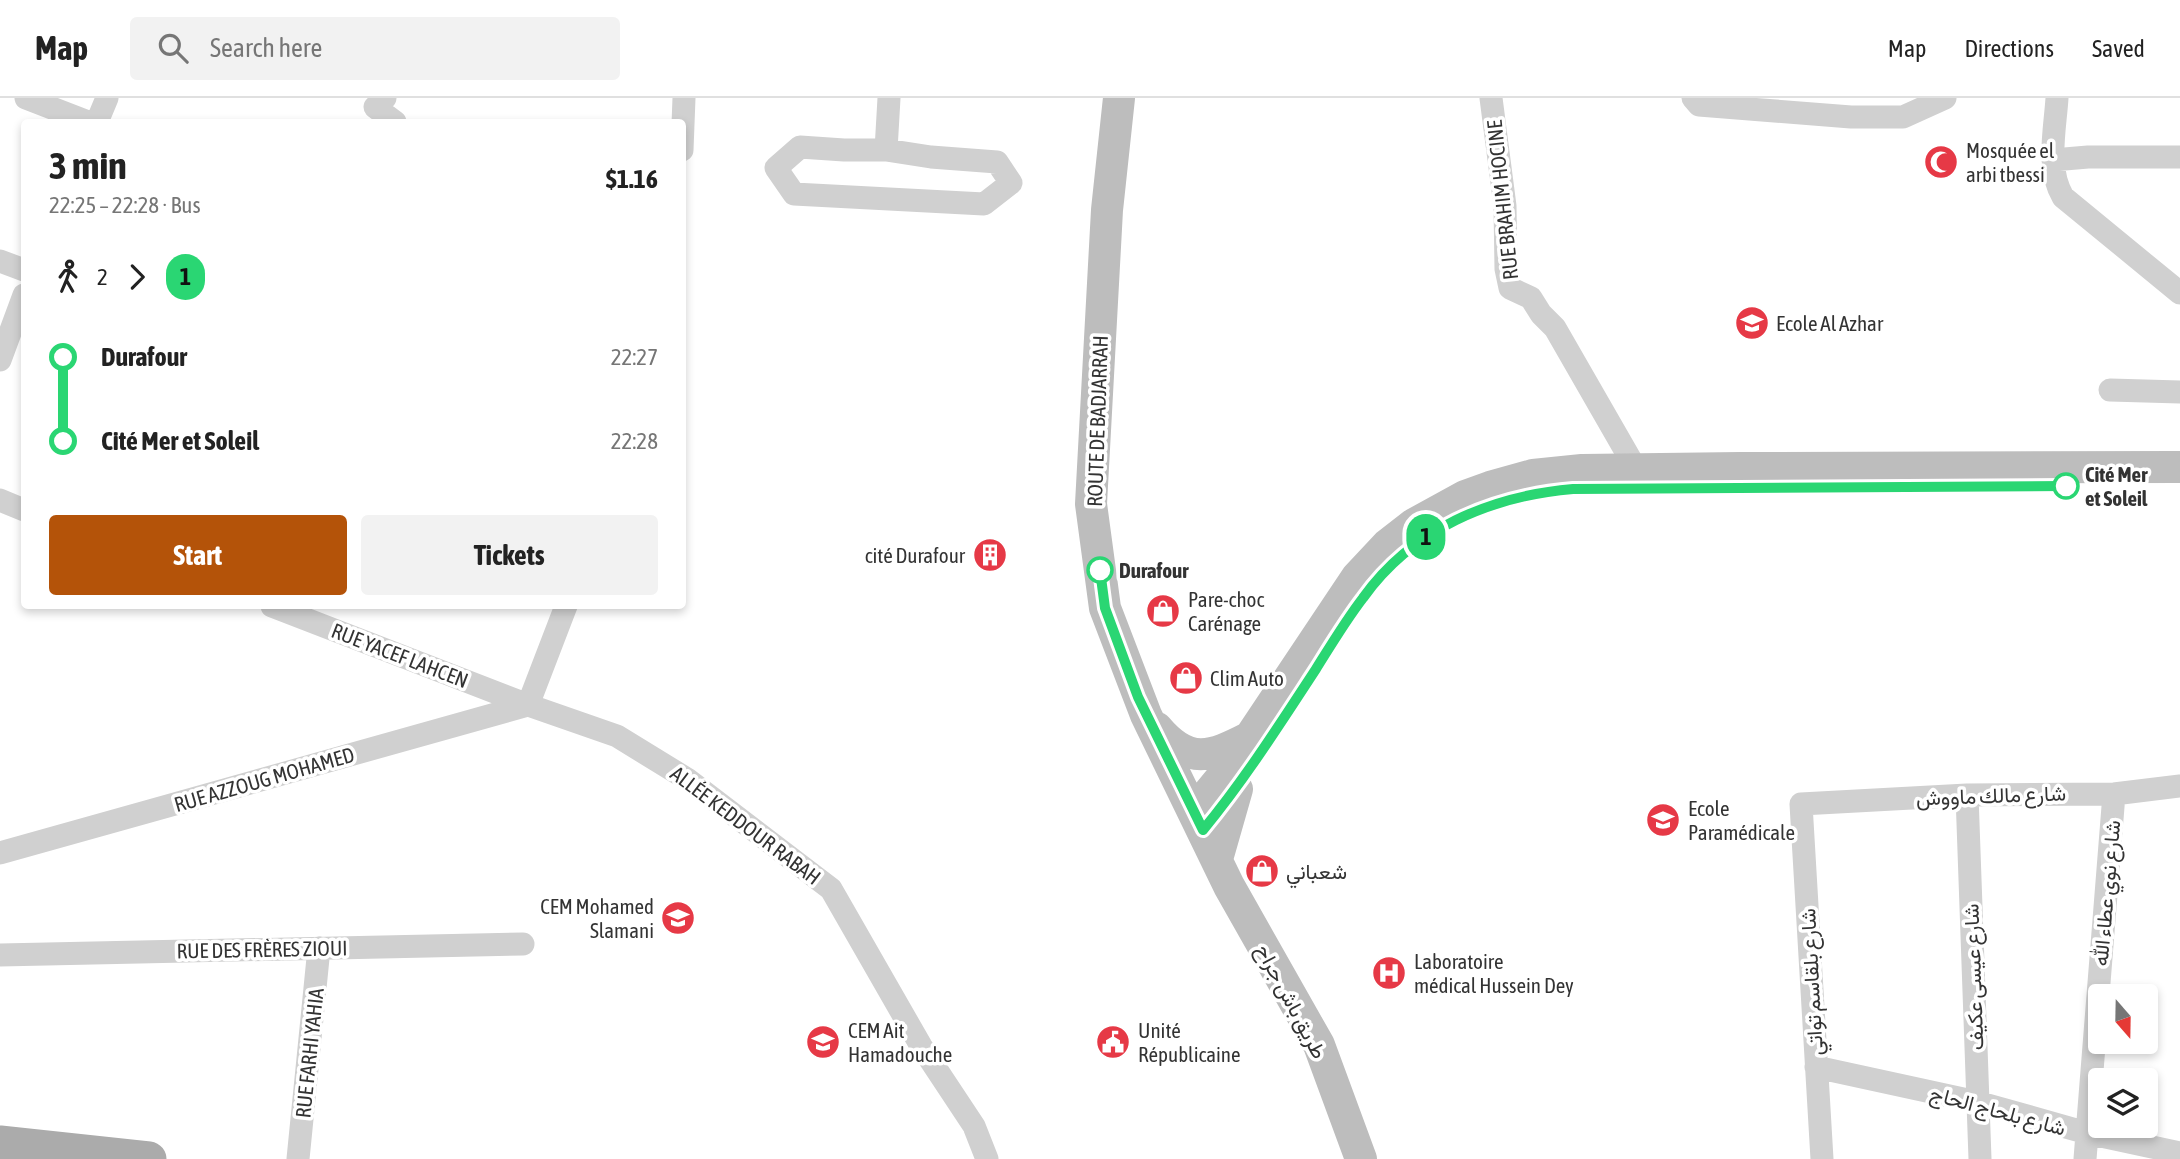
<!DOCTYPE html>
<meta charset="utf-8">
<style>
:root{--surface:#fff;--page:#f2f2f2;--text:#222;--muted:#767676;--line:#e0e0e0;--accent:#b45309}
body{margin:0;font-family:"Asap Condensed",Vazirmatn,sans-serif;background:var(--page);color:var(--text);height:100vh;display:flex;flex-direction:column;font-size:26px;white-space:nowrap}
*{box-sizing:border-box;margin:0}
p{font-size:23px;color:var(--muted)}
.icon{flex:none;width:38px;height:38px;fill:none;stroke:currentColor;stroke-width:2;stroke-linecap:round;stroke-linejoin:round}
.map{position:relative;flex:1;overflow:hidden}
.details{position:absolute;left:21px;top:21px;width:665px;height:490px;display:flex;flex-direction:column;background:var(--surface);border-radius:7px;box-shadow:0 4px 10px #0003}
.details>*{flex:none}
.badge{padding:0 14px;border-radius:23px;font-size:24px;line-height:46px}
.needle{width:46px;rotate:160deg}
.controls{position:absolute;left:2088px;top:886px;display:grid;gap:14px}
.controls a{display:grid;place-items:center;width:70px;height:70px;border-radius:7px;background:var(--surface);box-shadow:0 4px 10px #0003;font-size:35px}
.map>.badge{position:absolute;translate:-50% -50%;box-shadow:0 0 0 4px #fff}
.legs{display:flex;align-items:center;gap:10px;height:77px;padding:0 28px;font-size:23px}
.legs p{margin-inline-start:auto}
.overview{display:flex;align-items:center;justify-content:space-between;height:119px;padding:0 28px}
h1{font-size:38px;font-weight:700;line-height:52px}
.primary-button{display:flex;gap:14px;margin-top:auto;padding:14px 28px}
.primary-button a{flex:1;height:80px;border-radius:7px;background:var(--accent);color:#fff;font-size:28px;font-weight:700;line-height:80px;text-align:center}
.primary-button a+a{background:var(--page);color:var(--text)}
ul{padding:0 28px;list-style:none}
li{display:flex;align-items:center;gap:24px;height:84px;font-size:26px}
li i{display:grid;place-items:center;width:10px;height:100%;margin:0 9px;background:currentColor}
li i::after{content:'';width:18px;height:18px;margin:-9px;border:5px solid;border-radius:50%;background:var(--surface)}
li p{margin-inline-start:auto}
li:first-child i{background:linear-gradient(#0000 50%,currentColor 0)}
li:last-child i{background:linear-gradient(currentColor 50%,#0000 0)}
header{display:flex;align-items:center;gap:42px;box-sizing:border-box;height:98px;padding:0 35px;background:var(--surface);border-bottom:2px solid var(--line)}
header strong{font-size:33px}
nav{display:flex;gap:38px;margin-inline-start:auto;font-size:24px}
.search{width:490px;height:63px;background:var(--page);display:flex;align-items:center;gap:18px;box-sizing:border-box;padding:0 24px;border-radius:7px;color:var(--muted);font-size:26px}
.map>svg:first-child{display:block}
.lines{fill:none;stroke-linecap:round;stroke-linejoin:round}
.minor{stroke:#d0d0d0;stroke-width:23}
.secondary{stroke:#bdbdbd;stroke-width:32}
.primary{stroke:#ababab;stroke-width:35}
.line-1-casing{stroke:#fff;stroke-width:16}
.line-1{stroke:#2ad673;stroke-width:10}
.stop-1-dot{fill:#fff;stroke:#2ad673;stroke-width:3.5}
.labels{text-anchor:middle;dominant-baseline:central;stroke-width:7;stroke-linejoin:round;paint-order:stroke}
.poi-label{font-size:21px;fill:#333;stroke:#fff;text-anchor:start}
.street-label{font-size:21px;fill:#333;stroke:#fff}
.stop-label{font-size:21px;font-weight:bold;fill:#333;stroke:#fff;text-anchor:start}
</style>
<header>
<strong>Map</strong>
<div class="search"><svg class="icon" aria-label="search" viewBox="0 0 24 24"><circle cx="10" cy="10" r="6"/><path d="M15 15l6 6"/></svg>Search here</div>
<nav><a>Map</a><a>Directions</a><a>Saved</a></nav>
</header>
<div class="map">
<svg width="2180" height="1061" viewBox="0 0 2180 1061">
<rect width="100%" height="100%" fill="#fff"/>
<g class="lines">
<path class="minor" d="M26,0L88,24
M385,0L375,9L395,24
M1491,0L1505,108L1506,171L1510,190L1531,200L1541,216L1555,230L1636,371
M1693,0L1699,7L1851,19H1903L1945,0
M2057,0C2055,32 2046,70 2063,99L2180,195
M97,24L107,0
M800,49L844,52H886L931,59L997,64L1011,85L984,106L794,96L776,70Z
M682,52L684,0
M886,52L889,0
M2053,62L2088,59H2180
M0,163L24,172
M0,262L24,197
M2110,292L2180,294
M0,402L24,412
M272,508L528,607L617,638L687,681L831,791L921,948L974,1028L987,1061
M528,607L566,508
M1967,697L1980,1061
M0,755L528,607
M0,857L523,846
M1816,969L1977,1004L2087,1035L2180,1055
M298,1061L319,850
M1822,1061L1801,706L1967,697L2114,696L2180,688
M2085,1061L2114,696"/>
<path class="secondary" d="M1119,0L1107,112L1091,406L1105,510L1146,617L1229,788L1319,947L1361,1061
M1157,630C1189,668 1211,659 1250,639
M1194,713L1230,669L1357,479L1387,447L1414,426L1465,398L1490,389L1533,377L1582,372L1740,370L2180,369
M1217,761L1237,691"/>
<path class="primary" d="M0,1045L149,1061"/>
</g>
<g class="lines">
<g class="line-1-casing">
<path id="line-1" d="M1100,472L1105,510L1138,599L1203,732C1245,681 1280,626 1316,571C1331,547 1346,522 1363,500C1412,431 1491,398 1573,391L2066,388"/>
</g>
<use href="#line-1" class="line-1"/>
</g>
<defs>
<g id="mosque-disc" transform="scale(1.75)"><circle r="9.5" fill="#e63946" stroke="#fff"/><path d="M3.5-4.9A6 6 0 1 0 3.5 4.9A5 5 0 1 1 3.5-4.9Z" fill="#fff"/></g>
<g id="school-disc" transform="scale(1.75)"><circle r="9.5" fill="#e63946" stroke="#fff"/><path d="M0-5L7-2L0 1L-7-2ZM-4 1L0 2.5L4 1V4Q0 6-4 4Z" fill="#fff"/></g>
<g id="building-disc" transform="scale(1.75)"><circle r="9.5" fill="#e63946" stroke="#fff"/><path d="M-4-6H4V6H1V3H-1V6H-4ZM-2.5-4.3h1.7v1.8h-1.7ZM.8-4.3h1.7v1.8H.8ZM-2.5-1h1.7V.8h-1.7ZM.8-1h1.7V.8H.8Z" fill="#fff"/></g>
<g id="shop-disc" transform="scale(1.75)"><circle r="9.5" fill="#e63946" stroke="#fff"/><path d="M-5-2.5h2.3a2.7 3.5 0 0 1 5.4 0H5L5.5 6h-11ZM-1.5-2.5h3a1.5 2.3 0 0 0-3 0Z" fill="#fff"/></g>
<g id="university-disc" transform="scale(1.75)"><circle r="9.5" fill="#e63946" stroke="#fff"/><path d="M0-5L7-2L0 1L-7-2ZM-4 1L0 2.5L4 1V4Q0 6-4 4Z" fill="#fff"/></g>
<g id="hospital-disc" transform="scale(1.75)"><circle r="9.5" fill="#e63946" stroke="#fff"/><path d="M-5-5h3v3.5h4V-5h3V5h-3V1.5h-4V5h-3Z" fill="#fff"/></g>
<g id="civic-disc" transform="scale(1.75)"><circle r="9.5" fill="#e63946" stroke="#fff"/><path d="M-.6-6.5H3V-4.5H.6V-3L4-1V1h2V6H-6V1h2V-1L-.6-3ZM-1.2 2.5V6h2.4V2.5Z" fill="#fff"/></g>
</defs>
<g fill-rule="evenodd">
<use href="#mosque-disc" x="1941" y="64"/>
<use href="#school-disc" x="1752" y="225"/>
<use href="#building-disc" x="990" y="457"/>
<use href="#shop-disc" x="1163" y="513"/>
<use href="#shop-disc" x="1186" y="580"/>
<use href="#university-disc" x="1663" y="722"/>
<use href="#shop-disc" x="1262" y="773"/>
<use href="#school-disc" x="678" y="820"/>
<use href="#hospital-disc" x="1389" y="875"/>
<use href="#school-disc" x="823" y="944"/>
<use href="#civic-disc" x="1113" y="944"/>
</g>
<g class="stop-1-dot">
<circle cx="2066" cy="388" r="12"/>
<circle cx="1100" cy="472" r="12"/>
</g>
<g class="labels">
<g class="poi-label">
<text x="1966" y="52">Mosquée el<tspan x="1966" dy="24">arbi tbessi</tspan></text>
<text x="1776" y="225">Ecole Al Azhar</text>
<text x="965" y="457" text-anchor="end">cité Durafour</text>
<text x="1188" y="501">Pare-choc<tspan x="1188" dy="24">Carénage</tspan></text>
<text x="1210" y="580">Clim Auto</text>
<text x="1688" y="710">Ecole<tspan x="1688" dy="24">Paramédicale</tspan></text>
<text x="1286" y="773">شعباني</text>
<text x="654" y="808" text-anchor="end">CEM Mohamed<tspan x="654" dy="24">Slamani</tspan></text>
<text x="1414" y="863">Laboratoire<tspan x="1414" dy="24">médical Hussein Dey</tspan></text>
<text x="848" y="932">CEM Ait<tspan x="848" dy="24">Hamadouche</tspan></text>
<text x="1138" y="932">Unité<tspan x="1138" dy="24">Républicaine</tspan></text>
</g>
<g class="street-label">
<text transform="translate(1502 102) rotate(-96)">RUE BRAHIM HOCINE</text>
<text transform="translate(1097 323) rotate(-88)">ROUTE DE BADJARRAH</text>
<text transform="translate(400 557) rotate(21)">RUE YACEF LAHCEN</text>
<text transform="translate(264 681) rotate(-16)">RUE AZZOUG MOHAMED</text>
<text transform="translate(1991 697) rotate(-2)">شارع مالك ماووش</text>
<text transform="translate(746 727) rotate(37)">ALLÉE KEDDOUR RABAH</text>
<text transform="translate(2106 795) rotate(-85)">شارع نوي عطاء الله</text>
<text transform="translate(262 851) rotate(-1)">RUE DES FRÈRES ZIOUI</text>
<text transform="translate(1973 879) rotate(-92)">شارع عيسى عكيف</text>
<text transform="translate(1811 884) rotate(-93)">شارع بلقاسم تواتي</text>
<text transform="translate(1292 903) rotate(62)">طريق باش جراح</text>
<text transform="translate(309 955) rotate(-84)">RUE FARHI YAHIA</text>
<text transform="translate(1998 1012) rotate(15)">شارع بلحاج الحاج</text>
</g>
<g class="stop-label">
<text x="2085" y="376">Cité Mer<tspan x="2085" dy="24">et Soleil</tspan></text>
<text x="1119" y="472">Durafour</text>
</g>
</g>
</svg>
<div class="controls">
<a><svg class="needle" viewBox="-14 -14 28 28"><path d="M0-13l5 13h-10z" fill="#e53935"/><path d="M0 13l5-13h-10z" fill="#767676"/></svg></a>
<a><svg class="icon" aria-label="layers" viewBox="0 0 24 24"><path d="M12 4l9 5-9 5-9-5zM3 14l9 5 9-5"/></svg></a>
</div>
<b class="badge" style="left:1426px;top:439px;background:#2ad673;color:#111">1</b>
<section class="details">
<div class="overview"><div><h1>3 min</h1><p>22:25 – 22:28 · Bus</p></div><b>$1.16</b></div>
<div class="legs"><svg class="icon" aria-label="walk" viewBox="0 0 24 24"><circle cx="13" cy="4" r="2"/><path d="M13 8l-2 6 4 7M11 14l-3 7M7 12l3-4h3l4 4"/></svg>2<svg class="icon" aria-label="forward" viewBox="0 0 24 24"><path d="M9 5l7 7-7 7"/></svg><b class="badge" style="background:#2ad673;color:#111">1</b></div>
<ul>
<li><i style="color:#2ad673"></i><b>Durafour</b><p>22:27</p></li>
<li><i style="color:#2ad673"></i><b>Cité Mer et Soleil</b><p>22:28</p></li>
</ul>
<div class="primary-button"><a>Start</a><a>Tickets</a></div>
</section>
</div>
